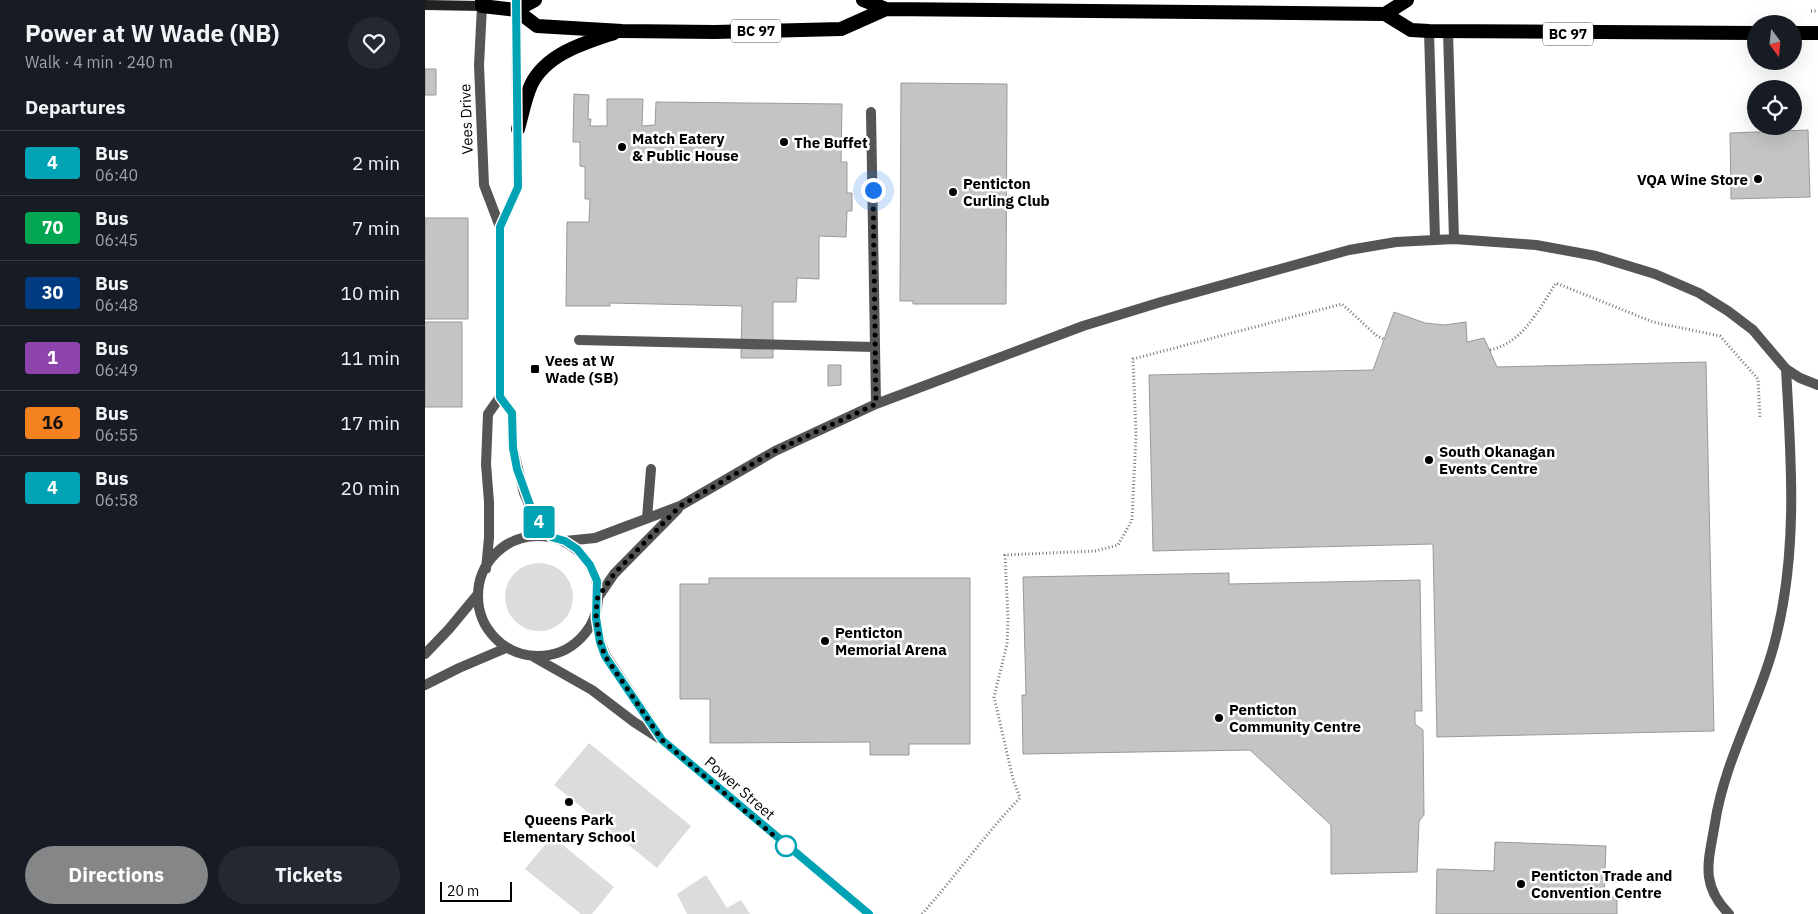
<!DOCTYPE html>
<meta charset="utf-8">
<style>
:root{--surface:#171b24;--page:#242831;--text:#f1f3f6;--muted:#9ea1a6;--line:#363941;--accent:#858687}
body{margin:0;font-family:"IBM Plex Sans",sans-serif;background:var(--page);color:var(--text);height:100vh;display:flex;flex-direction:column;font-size:19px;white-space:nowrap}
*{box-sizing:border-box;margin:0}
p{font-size:16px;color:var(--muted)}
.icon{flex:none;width:28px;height:28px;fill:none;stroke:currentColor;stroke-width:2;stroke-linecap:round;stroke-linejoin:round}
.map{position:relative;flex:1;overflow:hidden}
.sheet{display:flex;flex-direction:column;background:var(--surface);width:425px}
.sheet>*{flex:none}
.badge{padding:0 10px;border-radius:4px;font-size:18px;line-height:32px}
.needle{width:32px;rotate:165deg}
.buttons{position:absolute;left:1322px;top:15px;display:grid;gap:10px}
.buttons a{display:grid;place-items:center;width:55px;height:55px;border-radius:50%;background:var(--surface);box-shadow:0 5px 20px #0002;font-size:25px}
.scale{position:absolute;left:15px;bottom:12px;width:72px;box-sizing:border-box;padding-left:5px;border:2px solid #000;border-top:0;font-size:14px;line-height:18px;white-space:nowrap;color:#000;-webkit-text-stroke:4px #fff;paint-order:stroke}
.you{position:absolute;width:25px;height:25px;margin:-12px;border:4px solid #fff;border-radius:50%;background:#1a73e8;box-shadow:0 0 0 8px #1a73e833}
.map>.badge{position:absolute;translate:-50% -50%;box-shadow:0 0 0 2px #fff}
h2{padding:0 25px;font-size:19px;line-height:45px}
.round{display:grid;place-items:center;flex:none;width:52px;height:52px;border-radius:26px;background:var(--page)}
.overview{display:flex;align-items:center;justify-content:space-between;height:85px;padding:0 25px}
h1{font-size:24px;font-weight:800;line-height:38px}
.primary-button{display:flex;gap:10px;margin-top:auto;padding:10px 25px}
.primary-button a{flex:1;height:58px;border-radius:30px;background:var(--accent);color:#fff;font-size:20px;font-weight:800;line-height:58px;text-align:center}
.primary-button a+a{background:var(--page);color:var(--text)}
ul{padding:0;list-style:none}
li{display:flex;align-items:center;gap:15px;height:65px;padding:0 25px;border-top:1px solid var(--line)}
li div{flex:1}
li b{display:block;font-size:19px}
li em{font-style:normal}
li .badge{min-width:55px;font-weight:700;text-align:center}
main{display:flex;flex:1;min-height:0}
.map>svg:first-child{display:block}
.green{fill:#dcdcdc}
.building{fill:#c4c4c4;stroke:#999}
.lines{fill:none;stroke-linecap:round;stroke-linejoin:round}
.path{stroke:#777;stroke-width:3;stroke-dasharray:1 2.5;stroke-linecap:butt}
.service{stroke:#555;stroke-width:10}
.tertiary{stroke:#555;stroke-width:10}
.secondary{stroke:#222;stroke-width:10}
.trunk{stroke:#000;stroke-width:14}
.line-casing{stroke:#fff;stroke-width:11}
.line{stroke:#00a3b4;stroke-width:8}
.walk{stroke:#000;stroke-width:5;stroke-dasharray:0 9}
.poi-dot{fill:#000;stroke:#fff;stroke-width:2}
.stop-dot{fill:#fff;stroke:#00a3b4;stroke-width:2.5}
.labels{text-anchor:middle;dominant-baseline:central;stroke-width:5;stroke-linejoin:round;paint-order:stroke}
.shield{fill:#fff;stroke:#4c4c4c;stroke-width:1}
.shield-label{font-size:14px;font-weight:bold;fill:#000}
.street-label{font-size:15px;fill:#000;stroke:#fff}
.poi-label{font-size:15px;font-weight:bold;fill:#000;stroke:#fff;text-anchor:start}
</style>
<main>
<section class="sheet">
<div class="overview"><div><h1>Power at W Wade (NB)</h1><p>Walk · 4 min · 240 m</p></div><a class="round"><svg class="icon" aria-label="heart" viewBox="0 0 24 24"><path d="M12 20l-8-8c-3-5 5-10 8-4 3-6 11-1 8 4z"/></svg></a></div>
<h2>Departures</h2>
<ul>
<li><span class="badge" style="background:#00a3b4;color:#fff">4</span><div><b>Bus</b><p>06:40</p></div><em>2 min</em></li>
<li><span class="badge" style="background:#00a651;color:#fff">70</span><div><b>Bus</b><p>06:45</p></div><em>7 min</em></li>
<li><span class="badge" style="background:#003b80;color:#fff">30</span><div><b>Bus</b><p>06:48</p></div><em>10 min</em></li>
<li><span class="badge" style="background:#8e44ad;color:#fff">1</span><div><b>Bus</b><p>06:49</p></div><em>11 min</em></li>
<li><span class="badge" style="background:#f58220;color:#111">16</span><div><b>Bus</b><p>06:55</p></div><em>17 min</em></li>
<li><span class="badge" style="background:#00a3b4;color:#fff">4</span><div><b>Bus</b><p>06:58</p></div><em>20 min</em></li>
</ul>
<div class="primary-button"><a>Directions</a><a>Tickets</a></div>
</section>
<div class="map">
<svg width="1393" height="914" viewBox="0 0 1393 914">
<rect width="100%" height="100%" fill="#fff"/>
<path class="green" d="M80 597a34 34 0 1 1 68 0a34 34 0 1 1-68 0Z
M164,743L266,826L232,868L129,785Z
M127,836L189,887L167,914H156L100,869Z
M281,875L302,908L316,900L325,914H262L252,894Z"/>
<path class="building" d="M0,69H11V95H0Z
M476,83L582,84L581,304H488V301H475Z
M149,94L164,95L163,119H166L165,126H182V99H218L217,126L230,125L231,102L417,104L416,162H422V193H427V211H422L421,237L394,236V279L372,278L371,302H348V358H316L317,306L185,303V306H141L142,222H164L165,199H160V167L155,166V142H148Z
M1383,130L1385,197L1306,199L1305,133Z
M0,218H43V319H0Z
M969,312L1000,323L1019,325L1041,322L1042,342L1059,338L1072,367L1281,362L1289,731L1012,737L1008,544L728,551L724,375L948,370Z
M0,322H37V407H0Z
M403,365H416V385L403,386Z
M804,573V584L995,580L997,711H990V724L998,730L999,815L994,821L992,872L906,874V825L825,750L598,754L597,695H601L598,577Z
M284,578H545V744H484V755H445V742L285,743V699H255V584H284Z
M1070,842L1181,846L1179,897H1192V914H1011L1012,869L1069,871Z"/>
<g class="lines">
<path class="path" d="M1386,11H1393
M1065,350C1098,343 1114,309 1131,283L1228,322L1295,336L1333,379L1335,418
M497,914C531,876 560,834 595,798L588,779L569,697L582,644L583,618L580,555L670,551L693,545L707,520L711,434L708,359L917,304L952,336L959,339"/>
<path class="service" d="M1004,31L1010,239
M1023,31L1029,239
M446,112L451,404
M154,340L450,347
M222,518L226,469
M140,541L170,538L255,506L350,451L451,404L658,326L736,302L924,250L971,242L1029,239L1111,245L1171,256L1230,274L1274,293L1303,311L1328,330L1361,369L1375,378L1393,385
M172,599L189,574L253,509
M1304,914C1274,884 1284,860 1290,823C1300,757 1337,698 1352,633C1373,546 1366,457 1361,369"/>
<path class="tertiary" d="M57,6L54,65L59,185L75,227V397L63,414L61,464L64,502V538L61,569
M75,227L93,187L91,10
M75,397L87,413L88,448L99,493L109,516L126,537
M53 596a60 60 0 1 1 120 0a60 60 0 1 1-120 0Z
M171,618L175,641L181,656L235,737
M0,654L24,629L53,594
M107,656L167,690L209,722L237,740L444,914
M0,685L34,668L81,648"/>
<path class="secondary" d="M0,5L57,6"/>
<path class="trunk" d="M57,0V6L91,10L110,0
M438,0L461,9L960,14L986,30L1004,31L1331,33
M91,10L112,26L197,31L290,32L416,29L461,9
M960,14L982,0
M1369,33H1393
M93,129C97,115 100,98 106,85C121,54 159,43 189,33"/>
</g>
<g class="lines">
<g class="line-casing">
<path id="line" d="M91,0L93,187L75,227V397L87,413L88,448L92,469L109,516L126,537L140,541L152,549L165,565L172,581L171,618L175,642L180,656L237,740L444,914"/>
</g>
<use href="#line" class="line"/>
<path class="walk" d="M361,846L237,740L180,656L175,642L171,618L172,599L189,574L255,506L350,451L451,404L448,190"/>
</g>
<g class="poi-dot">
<circle cx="359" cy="142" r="5"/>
<circle cx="197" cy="147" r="5"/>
<circle cx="1333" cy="179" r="5"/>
<circle cx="528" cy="192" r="5"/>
<rect x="105" y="364" width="10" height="10" rx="2.5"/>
<circle cx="1004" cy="460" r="5"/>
<circle cx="400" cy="641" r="5"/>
<circle cx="794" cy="718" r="5"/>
<circle cx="144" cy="802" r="5"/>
<circle cx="1096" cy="884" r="5"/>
</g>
<circle class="stop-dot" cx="361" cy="846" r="10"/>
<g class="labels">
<g class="shield">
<rect x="306" y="19.5" width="50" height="23" rx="4"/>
<rect x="1118" y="22.5" width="50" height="23" rx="4"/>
</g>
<g class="shield-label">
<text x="331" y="31">BC 97</text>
<text x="1143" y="34">BC 97</text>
</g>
<g class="street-label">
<text transform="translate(41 119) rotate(-92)">Vees Drive</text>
<text transform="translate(315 788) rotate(41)">Power Street</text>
</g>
<g class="poi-label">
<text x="207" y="138">Match Eatery<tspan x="207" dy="17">&amp; Public House</tspan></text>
<text x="369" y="142">The Buffet</text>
<text x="1323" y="179" text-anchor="end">VQA Wine Store</text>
<text x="538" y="183">Penticton<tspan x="538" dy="17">Curling Club</tspan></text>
<text x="120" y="360">Vees at W<tspan x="120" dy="17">Wade (SB)</tspan></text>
<text x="1014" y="451">South Okanagan<tspan x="1014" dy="17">Events Centre</tspan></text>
<text x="410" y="632">Penticton<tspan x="410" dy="17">Memorial Arena</tspan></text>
<text x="804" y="709">Penticton<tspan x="804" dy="17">Community Centre</tspan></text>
<text x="144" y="819" text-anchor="middle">Queens Park<tspan x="144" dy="17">Elementary School</tspan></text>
<text x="1106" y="875">Penticton Trade and<tspan x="1106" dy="17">Convention Centre</tspan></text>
</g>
</g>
</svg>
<div class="buttons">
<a><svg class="needle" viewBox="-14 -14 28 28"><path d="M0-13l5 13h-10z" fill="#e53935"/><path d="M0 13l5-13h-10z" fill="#9ea1a6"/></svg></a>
<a><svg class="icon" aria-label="locate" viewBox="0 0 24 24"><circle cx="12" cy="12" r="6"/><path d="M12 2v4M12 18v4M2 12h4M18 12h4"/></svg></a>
</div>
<div class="scale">20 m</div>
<div class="you" style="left:448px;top:190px"></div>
<b class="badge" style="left:114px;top:522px;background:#00a3b4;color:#fff">4</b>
</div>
</main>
